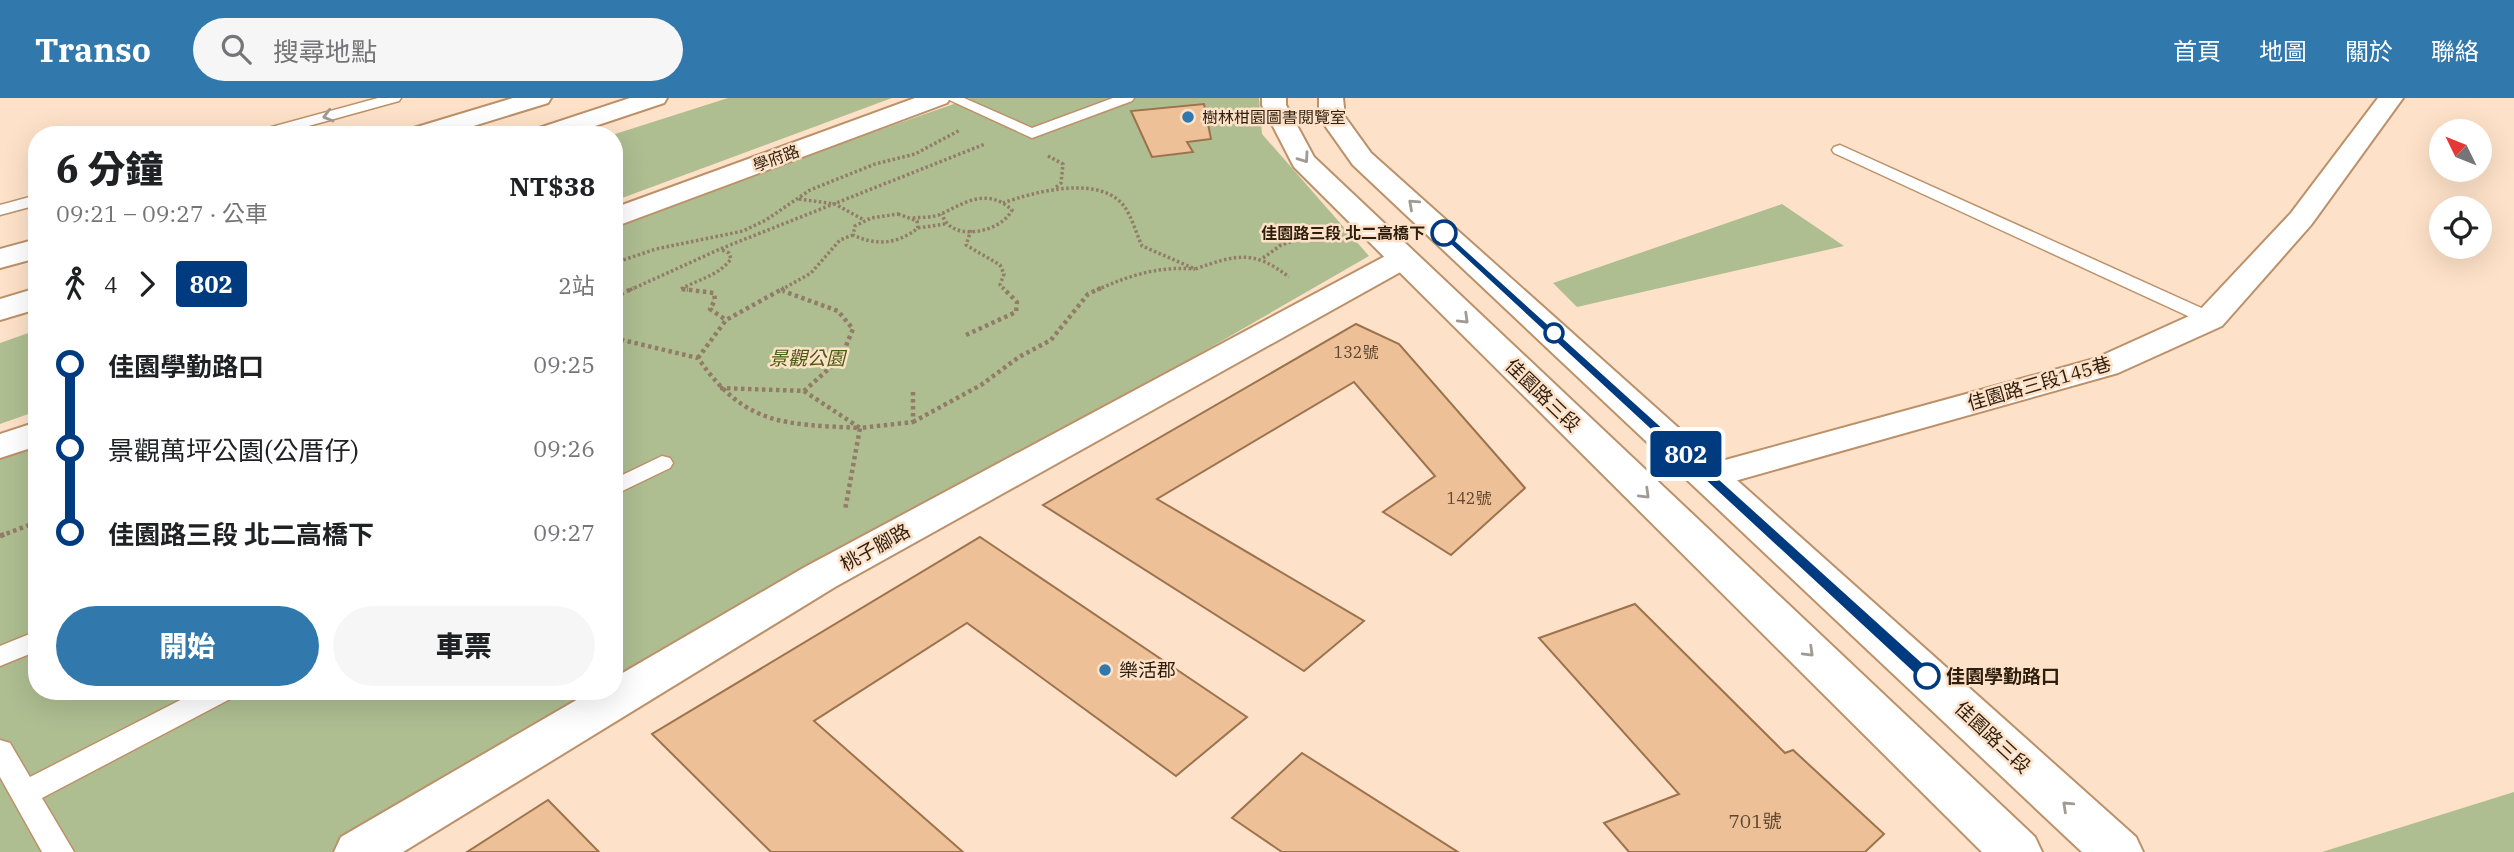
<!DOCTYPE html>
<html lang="zh-TW">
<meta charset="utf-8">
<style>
:root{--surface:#fff;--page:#f6f6f6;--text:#202124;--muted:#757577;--accent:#3178ad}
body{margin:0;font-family:"IBM Plex Serif","Noto Sans TC",serif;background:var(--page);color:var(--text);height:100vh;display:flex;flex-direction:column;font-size:26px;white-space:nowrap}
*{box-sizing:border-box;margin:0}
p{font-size:23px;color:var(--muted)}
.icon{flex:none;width:38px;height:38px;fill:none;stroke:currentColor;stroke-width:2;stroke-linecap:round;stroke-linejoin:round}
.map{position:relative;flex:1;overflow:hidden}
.details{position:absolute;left:28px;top:28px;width:595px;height:574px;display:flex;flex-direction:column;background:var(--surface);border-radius:28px;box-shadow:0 7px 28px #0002}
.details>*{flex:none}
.badge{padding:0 14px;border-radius:5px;font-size:24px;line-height:46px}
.needle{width:46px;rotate:313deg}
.fabs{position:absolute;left:2429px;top:21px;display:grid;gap:14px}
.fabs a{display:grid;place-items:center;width:63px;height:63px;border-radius:50%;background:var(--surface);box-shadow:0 7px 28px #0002;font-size:35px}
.map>.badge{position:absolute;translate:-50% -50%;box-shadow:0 0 0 4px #fff}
.legs{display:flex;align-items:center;gap:10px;height:77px;padding:0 28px;font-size:23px}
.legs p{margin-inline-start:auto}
.summary{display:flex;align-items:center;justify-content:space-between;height:119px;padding:0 28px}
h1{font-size:38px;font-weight:800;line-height:52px}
.primary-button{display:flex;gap:14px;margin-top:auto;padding:14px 28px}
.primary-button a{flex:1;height:80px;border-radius:42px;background:var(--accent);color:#fff;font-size:28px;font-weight:800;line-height:80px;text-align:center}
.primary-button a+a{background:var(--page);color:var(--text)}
ul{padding:0 28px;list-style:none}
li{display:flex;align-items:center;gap:24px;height:84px;font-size:26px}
li i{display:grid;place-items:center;width:10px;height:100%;margin:0 9px;background:currentColor}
li i::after{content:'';width:18px;height:18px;margin:-9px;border:5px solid;border-radius:50%;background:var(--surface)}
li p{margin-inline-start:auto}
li:first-child i{background:linear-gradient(#0000 50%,currentColor 0)}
li:last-child i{background:linear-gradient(currentColor 50%,#0000 0)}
header{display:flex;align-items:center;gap:42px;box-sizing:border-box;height:98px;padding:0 35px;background:var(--accent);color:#fff}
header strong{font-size:33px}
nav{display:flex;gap:38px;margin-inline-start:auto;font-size:24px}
.search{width:490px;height:63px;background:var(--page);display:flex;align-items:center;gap:18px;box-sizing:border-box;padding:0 24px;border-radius:38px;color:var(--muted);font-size:26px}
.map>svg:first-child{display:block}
.green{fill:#aebe91}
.building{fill:#edc097;stroke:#9c734c;stroke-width:2}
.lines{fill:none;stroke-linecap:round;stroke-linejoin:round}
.service-casing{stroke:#bc9169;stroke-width:3}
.minor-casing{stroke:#bc9169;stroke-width:4}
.tertiary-casing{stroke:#bc9169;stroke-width:4}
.motorway-casing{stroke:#bc9169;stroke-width:4}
.path-far2{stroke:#927c67;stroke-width:3.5;stroke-dasharray:2.5 2.5;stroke-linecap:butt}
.path-far1{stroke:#927c67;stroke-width:4.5;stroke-dasharray:3.5 3.5;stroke-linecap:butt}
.path{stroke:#927c67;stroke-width:5;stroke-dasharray:4.5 4.5;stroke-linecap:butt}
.service{fill:#fff;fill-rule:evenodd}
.minor{fill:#fff;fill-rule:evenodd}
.tertiary{fill:#fff;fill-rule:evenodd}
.motorway{fill:#fff;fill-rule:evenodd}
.oneway{stroke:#a19a92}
.line-1{fill:#003b80;stroke:#fff;stroke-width:2}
.poi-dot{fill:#3178ad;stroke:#fde1c8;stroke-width:2.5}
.stop-1-dot{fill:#fff;stroke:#003b80;stroke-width:3.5}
.labels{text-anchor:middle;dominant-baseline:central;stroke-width:5;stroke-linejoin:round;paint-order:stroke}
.far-poi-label{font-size:16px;fill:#2e1e0d;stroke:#fde1c8;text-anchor:start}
.far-street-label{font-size:16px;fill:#2e1e0d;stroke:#fde1c8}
.far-stop-label{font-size:16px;font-weight:bold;fill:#2e1e0d;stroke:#fde1c8;text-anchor:end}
.number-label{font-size:16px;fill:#5e4630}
.park-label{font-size:19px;font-style:italic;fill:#475c0c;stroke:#fde1c8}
.street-label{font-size:19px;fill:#2e1e0d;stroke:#fde1c8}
.poi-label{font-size:19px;fill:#2e1e0d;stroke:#fde1c8;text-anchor:start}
.stop-label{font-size:19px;font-weight:bold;fill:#2e1e0d;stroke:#fde1c8;text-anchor:start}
.near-number-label{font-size:19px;fill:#5e4630}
</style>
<header>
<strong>Transo</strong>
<div class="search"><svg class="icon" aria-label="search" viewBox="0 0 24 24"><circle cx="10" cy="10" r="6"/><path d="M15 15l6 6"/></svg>搜尋地點</div>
<nav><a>首頁</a><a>地圖</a><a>關於</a><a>聯絡</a></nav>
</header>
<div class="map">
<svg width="2514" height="754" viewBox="0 0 2514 754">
<rect width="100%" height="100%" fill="#fde1c8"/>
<path class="green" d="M728,0H892L614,103L612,37Z
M971,0H1259L1262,36L1369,158L614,593V127L715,89Z
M1782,106L1844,148L1577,209L1553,185Z
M37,232V313L0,326V245Z
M37,347V593H614L335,754H0V361Z
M2514,694V754H2322Z"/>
<path class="building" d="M1204,6L1211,41L1187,44L1193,54L1152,59L1131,13Z
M1356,226L1399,246L1525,390L1451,457L1383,414L1435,378L1354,284L1157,401L1364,523L1304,573L1043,407Z
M980,439L1247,619L1176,678L967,525L814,623L963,754H771L652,636Z
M1635,506L1785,655L1793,652L1884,736L1865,754H1629L1604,725L1679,696L1539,540Z
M1302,655L1458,754H1282L1232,720Z
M548,702L599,754H467Z"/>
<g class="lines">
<g class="service-casing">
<path id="service" d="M378,0H401L399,3L276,37H251L253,34Z
M945,0H964L1032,30L1113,0H1134L1132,3L1032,40Z
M1840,47L2217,217L2220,221L2217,225H2203L1834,55L1832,52L1834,49Z
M37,97V107L0,117V107Z
M662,358L670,360L673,365L670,370L614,397V381Z
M37,533V553L0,568V548Z
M198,593H236L232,600L42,700L74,754H42L0,679V642L10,645L30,679Z"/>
</g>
<g class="minor-casing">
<path id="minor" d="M2378,0H2403L2311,127L2222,228L2118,275L1710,390L1696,386L1691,378L1696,370L2094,261L2198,214L2291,115Z
M1402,152L1413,155L1417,161L1413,167L835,489L403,754H334L341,739L592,593H614V580L805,469L1391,155Z"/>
</g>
<g class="tertiary-casing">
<path id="tertiary" d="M915,0H950L947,5L614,129V110Z
M1262,0H1286V7L1314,59L2035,739L2042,754H1982L1294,69L1262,7Z
M1319,0H1343L1345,19L1371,55L2136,739L2143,754H2082L1353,67L1319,19Z
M37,324V348L0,360V336Z"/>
</g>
<g class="motorway-casing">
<path id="motorway" d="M513,0H551L548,5L444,37H403L407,32Z
M630,0H667L664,5L568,37H529L533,32Z
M37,141V160L0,170V151Z
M37,190V211L0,222V201Z"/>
</g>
<path class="path-far2" d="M1048,58L1063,66L1061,85L1055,90
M799,101L835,106L864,122
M1003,105C1034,94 1099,76 1124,108C1132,119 1136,135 1142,148L1195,171C1236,157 1253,151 1289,179
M898,116L917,123L918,130C898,146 876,148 853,137L855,128L871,120Z
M913,120C922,119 932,120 941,116C964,105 987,89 1012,112C1001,135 950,145 942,116
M918,130L945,126
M971,132L966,147L1000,167L1004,176L1000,187L1005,192
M1263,160L1281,147L1320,134
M614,165L656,151L743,133L766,122L810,92L875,66L915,56L960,32
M681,191C699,181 718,178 731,161L729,155L720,151
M682,191L688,192
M630,192L720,151L985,46
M781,192L811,175L840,142L853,137
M1097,192C1130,177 1159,168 1195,171"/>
<path class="path-far1" d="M682,191L714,195L715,202L710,211L726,222
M614,199L634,190
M966,237L1016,214L1017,204L1003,190
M614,240L698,260C745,328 783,326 860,330L845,412
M698,260L726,222L784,190
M720,290L804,293L841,260L853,231L838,213L783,193
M804,293L860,330L913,324V291
M913,324L981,287L1019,259L1051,242L1088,196L1101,190
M0,438L37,424"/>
<path class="path" d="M0,438L5,436"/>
<use href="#service" class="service"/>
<use href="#minor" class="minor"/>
<use href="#tertiary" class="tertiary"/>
<use href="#motorway" class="motorway"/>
</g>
<defs><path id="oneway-chevron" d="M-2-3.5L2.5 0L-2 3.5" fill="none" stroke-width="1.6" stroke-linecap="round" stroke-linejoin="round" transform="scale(1.75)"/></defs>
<g class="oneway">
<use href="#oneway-chevron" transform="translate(328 18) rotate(165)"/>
<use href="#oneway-chevron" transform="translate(1304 60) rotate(55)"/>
<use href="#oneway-chevron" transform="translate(1413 106) rotate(-138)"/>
<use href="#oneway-chevron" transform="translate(1464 221) rotate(44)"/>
<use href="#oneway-chevron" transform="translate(1645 396) rotate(44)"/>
<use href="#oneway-chevron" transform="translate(1809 554) rotate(44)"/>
<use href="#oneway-chevron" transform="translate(2067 708) rotate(-137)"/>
</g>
<path class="line-1" d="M1444,132L1933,574L1935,578L1933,582H1921L1441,138V133Z"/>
<g class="poi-dot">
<circle cx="1188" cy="19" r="7"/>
<circle cx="1105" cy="572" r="7"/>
</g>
<g class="stop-1-dot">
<circle cx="1444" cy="135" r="12"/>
<circle cx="1554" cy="235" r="9"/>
<circle cx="1927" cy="578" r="12"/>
</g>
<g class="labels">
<g class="far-poi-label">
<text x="1202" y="19">樹林柑園圖書閱覽室</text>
</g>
<g class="far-street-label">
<text transform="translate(776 60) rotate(-20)">學府路</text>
</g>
<g class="far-stop-label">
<text x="1425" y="135">佳園路三段 北二高橋下</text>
</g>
<g class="number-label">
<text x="1356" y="254">132號</text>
<text x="1469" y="400">142號</text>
</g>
<g class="park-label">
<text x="807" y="260">景觀公園</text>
</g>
<g class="street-label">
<text transform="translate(2039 285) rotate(-16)">佳園路三段145巷</text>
<text transform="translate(1543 297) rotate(44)">佳園路三段</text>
<text transform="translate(875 449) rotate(-29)">桃子腳路</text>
<text transform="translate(1993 639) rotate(43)">佳園路三段</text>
</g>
<g class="poi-label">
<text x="1119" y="572">樂活郡</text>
</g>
<g class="stop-label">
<text x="1946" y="578">佳園學勤路口</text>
</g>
<g class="near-number-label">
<text x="1755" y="723">701號</text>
</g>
</g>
</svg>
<div class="fabs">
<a><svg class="needle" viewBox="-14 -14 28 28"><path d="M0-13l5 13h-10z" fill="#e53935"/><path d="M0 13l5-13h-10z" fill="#757577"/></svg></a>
<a><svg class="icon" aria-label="locate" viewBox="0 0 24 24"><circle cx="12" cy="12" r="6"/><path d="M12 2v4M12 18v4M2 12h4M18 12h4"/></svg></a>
</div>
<b class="badge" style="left:1686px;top:356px;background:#003b80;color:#fff">802</b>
<section class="details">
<div class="summary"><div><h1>6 分鐘</h1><p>09:21 – 09:27 · 公車</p></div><b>NT$38</b></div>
<div class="legs"><svg class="icon" aria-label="walk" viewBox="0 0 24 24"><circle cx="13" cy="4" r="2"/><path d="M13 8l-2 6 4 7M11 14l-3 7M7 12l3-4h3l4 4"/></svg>4<svg class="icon" aria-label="forward" viewBox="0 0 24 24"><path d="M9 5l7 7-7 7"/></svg><b class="badge" style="background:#003b80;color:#fff">802</b><p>2站</p></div>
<ul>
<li><i style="color:#003b80"></i><b>佳園學勤路口</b><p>09:25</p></li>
<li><i style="color:#003b80"></i><span>景觀萬坪公園(公厝仔)</span><p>09:26</p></li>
<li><i style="color:#003b80"></i><b>佳園路三段 北二高橋下</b><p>09:27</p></li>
</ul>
<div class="primary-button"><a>開始</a><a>車票</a></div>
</section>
</div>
